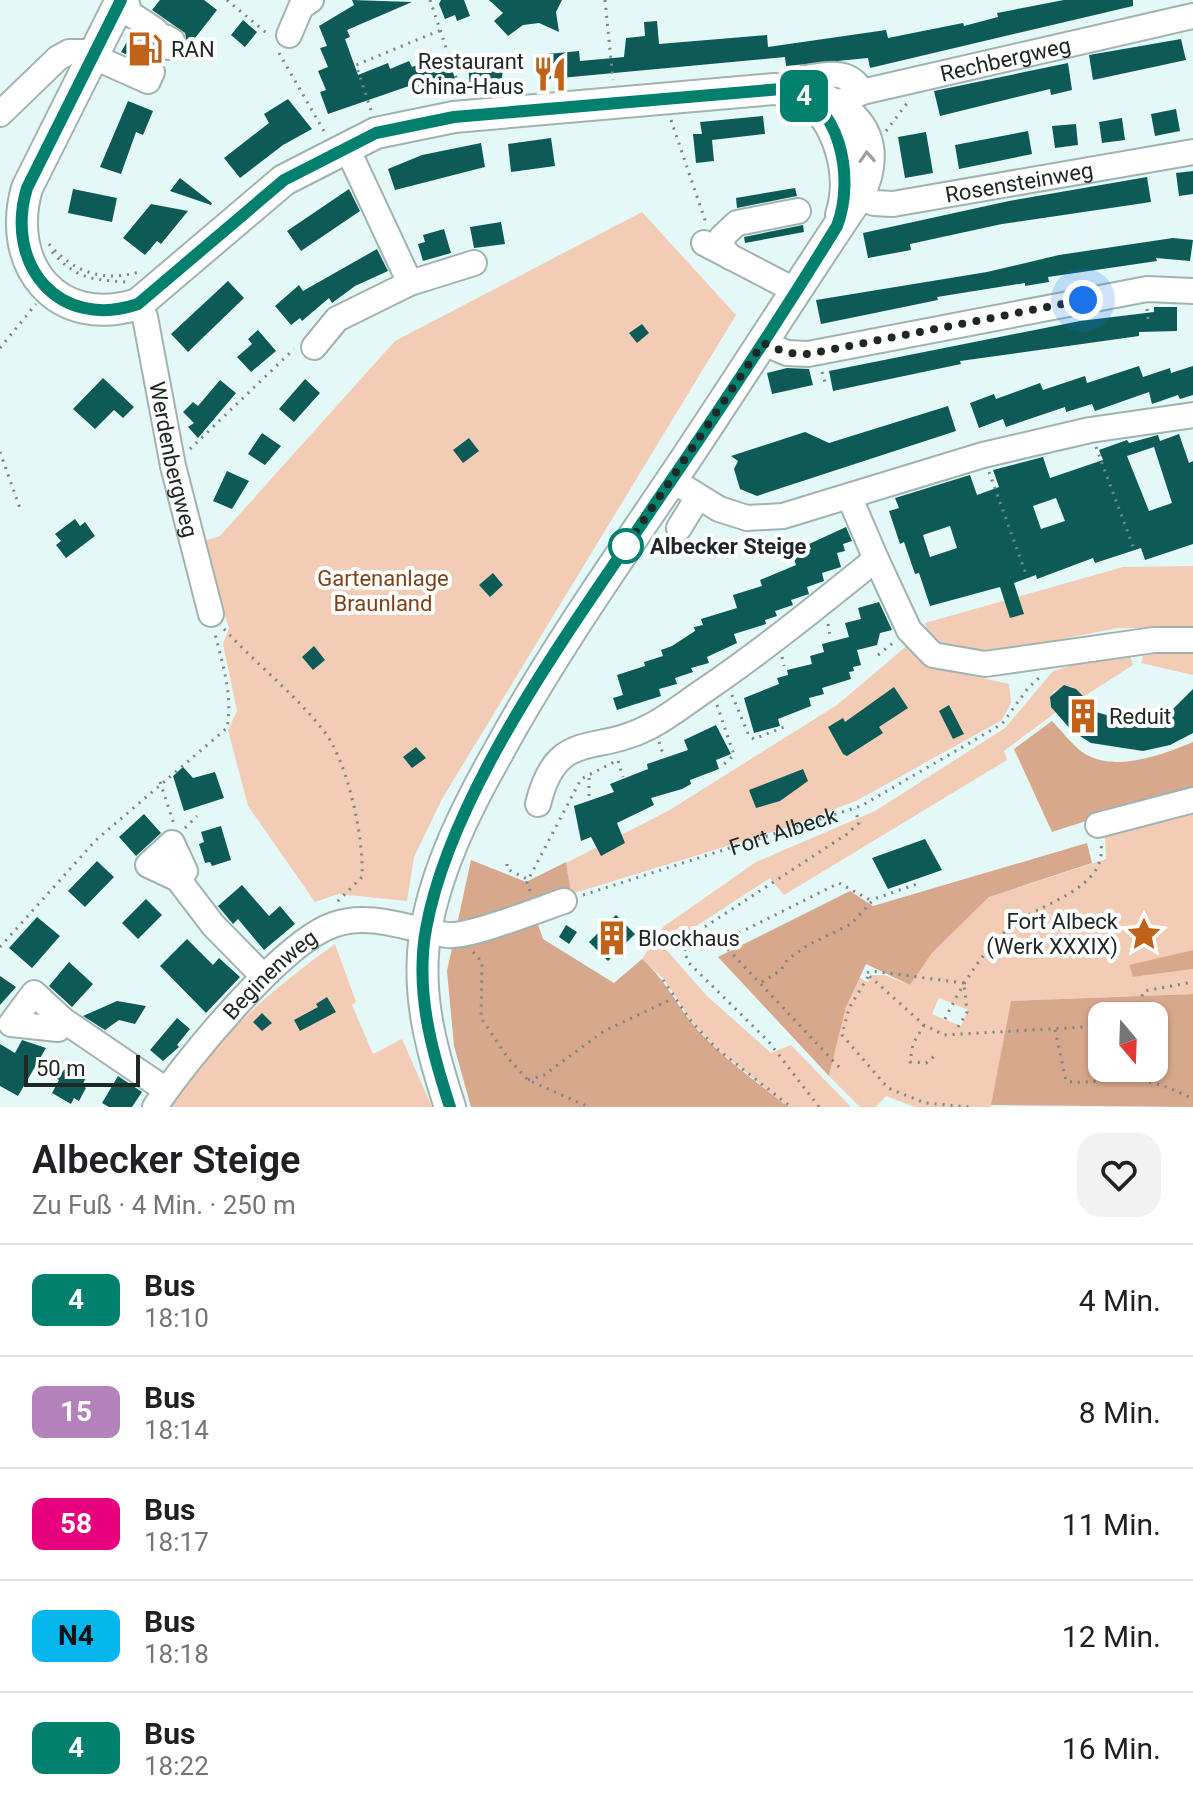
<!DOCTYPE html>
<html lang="de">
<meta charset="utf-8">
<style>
:root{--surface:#fff;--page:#f2f2f2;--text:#202124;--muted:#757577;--line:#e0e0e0}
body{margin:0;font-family:Roboto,sans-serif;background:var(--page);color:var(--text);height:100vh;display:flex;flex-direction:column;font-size:30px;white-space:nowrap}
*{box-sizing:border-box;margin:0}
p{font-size:26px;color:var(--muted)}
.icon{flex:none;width:44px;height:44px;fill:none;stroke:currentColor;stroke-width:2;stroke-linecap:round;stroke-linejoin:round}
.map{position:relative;height:1107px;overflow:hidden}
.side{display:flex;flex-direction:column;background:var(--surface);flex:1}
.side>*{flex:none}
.badge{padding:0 16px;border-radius:12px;font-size:28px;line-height:52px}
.needle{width:52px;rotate:161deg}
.buttons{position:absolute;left:1088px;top:1002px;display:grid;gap:16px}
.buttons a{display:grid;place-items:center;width:80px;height:80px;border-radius:16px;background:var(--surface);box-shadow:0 2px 6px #0004;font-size:40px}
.scale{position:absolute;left:24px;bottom:20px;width:116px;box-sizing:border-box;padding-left:8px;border:4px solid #202727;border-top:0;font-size:22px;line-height:28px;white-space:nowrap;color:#202727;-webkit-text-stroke:6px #fff;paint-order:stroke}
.you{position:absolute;width:40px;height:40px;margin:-20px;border:6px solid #fff;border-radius:50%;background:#1a73e8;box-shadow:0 0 0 12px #1a73e833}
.map>.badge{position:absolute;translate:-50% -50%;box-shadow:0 0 0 4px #fff}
.round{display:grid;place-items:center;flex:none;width:84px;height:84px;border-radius:24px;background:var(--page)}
.head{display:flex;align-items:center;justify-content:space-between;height:136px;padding:0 32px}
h1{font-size:38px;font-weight:600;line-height:60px}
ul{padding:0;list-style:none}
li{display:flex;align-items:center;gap:24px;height:112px;padding:0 32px;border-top:2px solid var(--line)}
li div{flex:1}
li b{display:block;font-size:30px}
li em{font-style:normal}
li .badge{min-width:88px;font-weight:700;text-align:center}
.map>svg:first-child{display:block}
.green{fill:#f3ccb5;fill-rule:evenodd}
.forest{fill:#d8a88c;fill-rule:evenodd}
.building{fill:#0d5a57;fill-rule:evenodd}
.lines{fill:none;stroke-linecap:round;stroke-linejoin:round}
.minor-tunnel{stroke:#bdcecd;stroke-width:24;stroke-dasharray:24 12;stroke-linecap:butt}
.minor-casing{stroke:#a0b3b1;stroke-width:28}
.major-casing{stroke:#a0b3b1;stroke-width:34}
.path{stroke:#7a8787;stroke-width:3;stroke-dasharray:2 6;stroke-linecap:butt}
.minor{stroke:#fff;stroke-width:24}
.major{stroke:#fff;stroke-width:30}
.oneway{stroke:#9b9e9e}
.line-casing{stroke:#fff;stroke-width:18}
.line{stroke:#01806d;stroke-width:12}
.walk{stroke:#202727;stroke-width:8;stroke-dasharray:0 14.4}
.stop-dot{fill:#fff;stroke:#01806d;stroke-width:4}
.labels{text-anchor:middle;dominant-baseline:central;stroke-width:8;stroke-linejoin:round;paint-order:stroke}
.poi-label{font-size:22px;fill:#202727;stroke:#fff;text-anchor:start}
.street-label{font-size:22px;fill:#202727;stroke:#fff}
.stop-label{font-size:22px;font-weight:bold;fill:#202727;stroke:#fff;text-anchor:start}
.park-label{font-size:22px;fill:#7e4218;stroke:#fff}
</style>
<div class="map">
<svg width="1193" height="1107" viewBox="0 0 1193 1107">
<rect width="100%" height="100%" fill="#e4f8f7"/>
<path class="green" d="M642,212L736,315L442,799L414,857L407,901L338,894L315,902L248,806L228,730L237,711L223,644L229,628L200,542L220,536L395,341Z
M1193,566V629L1118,628L980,655L934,646L925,623L1123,567Z
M909,644L925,665L1009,684L1011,703L1002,720L858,800L789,827L571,894L566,863L668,811L837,705Z
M1193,649V675L1141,663L1145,650Z
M1117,652L1130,656L1133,665L1083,697L1071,686L1054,691L1050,702L1055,713L1004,751L1007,760L784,895L770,878L664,947L706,995L771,1053L791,1045L851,1107H788L716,1048L691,1021L663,978L642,959L663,927L756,862L875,811L1005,728L1053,671Z
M1193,806V950L1129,966L1133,977L1193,969V994L1011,1001L991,1107H915L886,1096L876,1107H860L829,1076L846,1007L858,977L868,982L872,975H884L910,985L932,953L989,897L1106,859L1105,837L1116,825ZM939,998L968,1010L961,1026L932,1014Z
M335,944L356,1002L352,1005L373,1054L402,1039L432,1107H168C210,1043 273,988 335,944Z"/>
<path class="forest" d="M1052,721C1062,731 1076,750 1089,756C1120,771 1164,754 1193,742V794L1117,811L1052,832L1014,749Z
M1087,843L1092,863L989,897L932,953L910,985L866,964L846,1007L829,1076L718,957L850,891L873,906Z
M471,860L526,882L566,862L571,894L532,907L543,939L614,983L642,959C664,978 674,1001 692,1023C719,1056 755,1080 788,1107H471L454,1046L447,971Z
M1193,950V969L1133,977L1129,965Z
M1193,994V1107L991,1105L1011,1001ZM1102,1016H1154V1068H1102Z"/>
<path class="building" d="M160,0H204L217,10L188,47L185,33L152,10Z
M352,0L412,2L347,30L350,37L345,39L358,75L388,63L390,69L409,61L412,67L446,54L455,78L431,87L429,83L410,90L409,86L328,114L320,92L326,90L318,71L328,67L320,48L327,46L319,26L354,5Z
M441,0H464L470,16L457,21L455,15L445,19L439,4Z
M489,0H562L556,12L559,32L539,23L523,25L508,36L494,21L503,13Z
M1064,0H1133V6L870,68L868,58L786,66L785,57L539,80L537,55L579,51L580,61L624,57L626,38L645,36L644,22L657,21L659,44L767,35L768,47L886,30L888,38L963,23L964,26L998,17L997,13Z
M243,20L257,32L245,47L231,35Z
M132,33L152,44L159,59L150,57L142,62L121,52Z
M1181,39L1186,60L1093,80L1089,55Z
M504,61L501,86L470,88L468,64Z
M1068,63L1072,90L1051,95L1050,89L940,116L934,91Z
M288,99L312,129L283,145L240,178L224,158L269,123L264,114Z
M128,101L153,111L143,135L136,132L121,174L100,167Z
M1176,109L1180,131L1155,136L1151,114Z
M763,116L765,134L712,140L714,161L696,163L693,134H702L700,122Z
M1122,118L1125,140L1102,143L1099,122Z
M1076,124L1078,145L1055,148L1052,126Z
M1028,131L1032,154L959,169L955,145Z
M926,132L933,173L905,178L898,137Z
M551,138L555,166L511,172L508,144Z
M481,143L485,167L395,190L388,169L422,155Z
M1193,171V194L1179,196L1176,173Z
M1147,177L1151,202L1002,224L910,244L911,250L868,258L863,233L1009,201Z
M180,178L212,203L211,205L170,191Z
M795,188L797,196L737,208L736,198Z
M73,189L117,198L112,222L68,213Z
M349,189L360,211L301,251L287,231Z
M151,204L188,211L161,244L157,241L145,255L123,238Z
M501,222L505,244L474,248L470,227Z
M803,225L804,232L745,243L744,237Z
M444,229L451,253L423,261L418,244L425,242L423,235Z
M1173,238L1193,240L1190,261L1156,258L1157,261L1048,277L1049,282L1025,286V283L937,297L938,300L821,324L816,300L987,272L1059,255Z
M377,249L388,271L355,286L332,303L329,298L302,321L300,318L291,325L275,306L299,285L303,291Z
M228,281L244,298L188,352L171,334Z
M1154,307H1177V331L1139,332V336L960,361L961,364L833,391L829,371L1080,321L1154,312Z
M642,324L649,333L637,343L629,333Z
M258,330L276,351L251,372L237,357L252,344L248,339Z
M1139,366L1143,377L1170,368L1171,373L1193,366V395L1180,399L1178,395L1152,404L1149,392L1095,411L1092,404L1066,412L1065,407L1006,427L1003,419L979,428L970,403L994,394L996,399L1040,383L1043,390L1085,376L1087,383Z
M787,368L809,369L813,385L772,394L767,373Z
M103,378L134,407L123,418L114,410L95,429L73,409Z
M305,379L320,393L294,422L279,409Z
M220,380L236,393L198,438L188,427L194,423L183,412L193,402L198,406Z
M948,406L956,431L757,496L740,489L734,469L738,461L731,456L805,432L829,443Z
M262,433L281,446L265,465L248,454Z
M1179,434L1189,463L1193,461V544L1145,560L1141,548L1095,563L1093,558L1037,579L1036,575L1014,583L1024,614L1010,618L1000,587L930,606L919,573L915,574L904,542L900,544L889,511L899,508L895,498L970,475L977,495L999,487L993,470L1043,457L1050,478L1103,460L1099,450L1127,440L1129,443L1158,435L1160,441ZM1154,447L1172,503L1149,511L1127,456ZM1056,498L1065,521L1041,529L1033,506ZM950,526L957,548L930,557L923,535Z
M469,438L479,451L463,463L453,450Z
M227,471L249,481L232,509L213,501Z
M75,519L80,526L85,522L95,536L66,558L56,545L61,541L55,534Z
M846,527L852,541L843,544L845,551L837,553L841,567L822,573L824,581L807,587L809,594L791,600L793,605L775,611L777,616L765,620L766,624L734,634L737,643L707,657L709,663L691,668L693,672L675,678L677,684L659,689L661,696L617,710L613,698L623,695L617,675L645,666L644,662L663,656L661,650L672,646L695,631L694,627L703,625L701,619L737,608L733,595L762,586L760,580L796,565L794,559L811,549L809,544Z
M493,573L503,585L490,597L479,585Z
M879,602L892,630L880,633L877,645L857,650L861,665L853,667L854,671L849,672L851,679L822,688L824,694L809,698L811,706L778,719L780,726L754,733L744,698L779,684L777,678L788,675L787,670L812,664L810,656L824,652L822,644L849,637L845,623L861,619L858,608Z
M314,646L325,660L313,670L302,657Z
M1064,685L1076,689L1083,696L1097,697L1096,712L1124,720L1147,719L1171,711L1193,689V733L1170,745L1143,751L1091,743L1072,731L1051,707L1050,697Z
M894,687L908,708L879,727L883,733L847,756L843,754L828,727L843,718L845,722Z
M949,705L964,734L953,739L939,711Z
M716,725L731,754L716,760L719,769L690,780L691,784L682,789L651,798L654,805L617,823L625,843L601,856L591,837L581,841L574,806L614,792L610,784L648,769L647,764L688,750L684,740Z
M416,747L426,758L412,768L403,757Z
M183,767L193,778L215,772L224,798L184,811L173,776Z
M803,769L808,781L780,801L756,808L749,790Z
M144,814L161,833L136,856L119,837Z
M221,826L231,860L212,866L210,862L205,863L199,844L204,842L201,832Z
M925,839L942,870L888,889L872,858Z
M97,861L114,877L85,907L68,891Z
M242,885L269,916L280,906L295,924L264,950L238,919L233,924L218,906Z
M146,899L162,915L138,939L122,923Z
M616,915L635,934L608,961L589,942Z
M37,917L60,936L32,968L9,948Z
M566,925L577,932L569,944L559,937Z
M187,939L213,965L219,958L240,977L206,1013L160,966Z
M69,962L93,984L72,1007L49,986Z
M0,976L16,987L0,1005Z
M327,997L336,1012L300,1031L294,1020L318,1007L316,1004Z
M117,1001L146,1006L135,1024L119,1020L105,1030L83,1016Z
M262,1013L272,1023L262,1031L253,1022Z
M177,1018L190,1029L177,1045L179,1047L163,1061L150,1050Z
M22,1040L46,1048L18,1096L0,1086V1044L15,1053Z
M67,1067L86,1078L82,1085L86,1088L79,1101L74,1098L71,1104L52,1093L59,1080L56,1078Z
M118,1076L142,1092L132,1107H109L102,1103Z"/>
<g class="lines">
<path class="minor-tunnel" d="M135,63L156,31"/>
<g class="minor-casing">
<g id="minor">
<path d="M126,0L129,13L155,30"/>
<path d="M289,35L301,7L311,0"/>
<path d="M165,37L172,41L168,47"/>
<path d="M795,91L806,78C828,74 850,69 862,92"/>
<path id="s2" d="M823,110L862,92L1193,16"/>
<path d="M0,114L58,58L69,52H83L148,81L152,72"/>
<path d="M346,146L410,283"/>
<path id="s3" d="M845,192L874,203L893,204L1193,152"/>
<path d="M704,243L796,291"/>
<path d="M730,257L723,248L722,237L737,223L798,211"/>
<path id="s4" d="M138,304L145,317L173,466L211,614"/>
<path d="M763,343L787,353L808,354L1147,289L1193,291"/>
<path d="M314,347L337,319L410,283L474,263"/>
<path d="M672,480L719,509L747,518L783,516L983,455L1090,430L1193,415"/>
<path d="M679,528L698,497"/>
<path d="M876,559L909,630L933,655L985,664L1154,640H1193"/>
<path d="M538,804C557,728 593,756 649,727C669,717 687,702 705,690C765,649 820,604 876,559L849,496"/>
<path d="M1098,825L1193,800"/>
<path d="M178,879L185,871L172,843L148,865L178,879L213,925L263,976"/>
<path d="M63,1020L58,1029L11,1024L34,993L63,1020L166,1090"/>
<path id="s5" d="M155,1107C184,1062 283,942 333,925C371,911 410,930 447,935C468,938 540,909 564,901"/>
</g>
</g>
<g class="major-casing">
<path id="major" d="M121,0L27,188C5,265 57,330 138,304L284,180L376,133L454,117L774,89C837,92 893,127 858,197C796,289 737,383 675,475C613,567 549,658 496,756C466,809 437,868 426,929C415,991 431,1049 450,1107
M804,96C839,120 854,175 841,215"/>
</g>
<g class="path">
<path d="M227,0L270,36"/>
<path d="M430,0L462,95"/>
<path d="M605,0L613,80"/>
<path d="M279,53L325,133"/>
<path d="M371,110L356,65L441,30"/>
<path d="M671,120L707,226"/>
<path d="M886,131L908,102"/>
<path d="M49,244C74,273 105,283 142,271"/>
<path d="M52,252C76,278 91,280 126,282"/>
<path d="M1147,309L1148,319"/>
<path d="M0,348L36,304"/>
<path d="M822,372L825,382"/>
<path d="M1096,447L1134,549"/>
<path d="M190,449L294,349"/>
<path d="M0,452L21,511"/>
<path d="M989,472L1026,574"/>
<path d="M828,624L830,636"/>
<path d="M224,629C256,664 294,693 323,730C348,761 364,838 362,877L336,903"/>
<path d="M878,655L894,642"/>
<path d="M782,657L784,666"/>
<path d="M732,695L749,736L754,739L789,725"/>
<path d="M717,705L734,755L723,765"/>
<path d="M1143,710L1145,719"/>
<path d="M659,742L664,757"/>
<path d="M618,761L623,777"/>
<path d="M160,782L174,824"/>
<path d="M589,796V772"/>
<path d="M185,828L197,816"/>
<path d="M507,864V869L527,879"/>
<path d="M530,891L527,882L581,779L618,760"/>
<path id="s1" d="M583,895L861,806L1002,724L1028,688L1040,677"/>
<path d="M0,947L96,840L227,728C233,696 223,665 215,634"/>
<path d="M473,952L482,962L481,1018L508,1058L528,1080L589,1107"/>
<path d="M868,977L849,1008L842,1035L888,1088L925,1103L970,1107"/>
<path d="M663,980L691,1021L716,1048L791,1107"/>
<path d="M762,982L781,970L788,959L808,945L851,924L874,899L917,884"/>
<path d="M964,983L871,971L866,973L924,1025L944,1035L1102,1026"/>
<path d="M1130,1016L1134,1014L1144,991L1193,982"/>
<path d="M945,1019C962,985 981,953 1010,927C1038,903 1107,891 1101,844"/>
<path d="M924,1025L913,1044L910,1062L926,1063L938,1053"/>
<path d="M958,1027L967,1012L964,983"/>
<path d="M1055,1030L1066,1081C1083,1084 1094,1081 1111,1079C1140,1076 1168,1086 1193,1099"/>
<path d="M839,1067L721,942L839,883L872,901"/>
<path d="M528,1080L544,1075L604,1031L674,998"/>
<path d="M819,1107L769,1042L689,963L684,951L697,932L847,834L859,823L855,809"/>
</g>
<use href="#minor" class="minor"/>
<use href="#major" class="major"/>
</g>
<defs><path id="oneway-chevron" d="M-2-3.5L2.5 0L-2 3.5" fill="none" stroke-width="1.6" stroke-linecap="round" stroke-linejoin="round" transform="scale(2)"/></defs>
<use class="oneway" href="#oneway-chevron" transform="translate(867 157) rotate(-93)"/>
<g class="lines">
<g class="line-casing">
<path id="line" d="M121,0L27,188C4,264 58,331 138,304L284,180L376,133L454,117L781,89C842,96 855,180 837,226C778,322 715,417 651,510C573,626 451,790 426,929C415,990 431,1049 450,1107"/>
</g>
<use href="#line" class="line"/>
<path class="walk" d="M626,546L623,551L763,343L787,353L808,354L1083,300"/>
</g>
<defs>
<g id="fuel-bare" transform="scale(2.76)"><path d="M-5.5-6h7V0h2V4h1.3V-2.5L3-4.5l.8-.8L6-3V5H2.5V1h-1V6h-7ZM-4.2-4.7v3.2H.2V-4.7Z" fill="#c16219" stroke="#fff" stroke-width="2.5" paint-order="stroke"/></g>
<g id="restaurant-bare" transform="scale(2.76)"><path d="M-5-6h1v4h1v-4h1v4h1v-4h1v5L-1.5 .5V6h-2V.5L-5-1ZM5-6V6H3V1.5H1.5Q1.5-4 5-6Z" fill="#c16219" stroke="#fff" stroke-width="2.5" paint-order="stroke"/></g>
<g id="building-bare" transform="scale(2.76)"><path d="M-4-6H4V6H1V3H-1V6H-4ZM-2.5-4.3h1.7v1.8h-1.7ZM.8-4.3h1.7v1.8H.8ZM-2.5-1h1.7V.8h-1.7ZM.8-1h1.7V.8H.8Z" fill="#c16219" stroke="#fff" stroke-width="2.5" paint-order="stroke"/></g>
<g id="sight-bare" transform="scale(2.76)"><path d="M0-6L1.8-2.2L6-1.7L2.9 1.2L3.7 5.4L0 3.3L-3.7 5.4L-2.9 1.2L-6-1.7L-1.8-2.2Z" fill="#c16219" stroke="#fff" stroke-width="2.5" paint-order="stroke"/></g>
</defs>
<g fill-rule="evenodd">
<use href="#fuel-bare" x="145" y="49"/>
<use href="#restaurant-bare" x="550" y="74"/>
<use href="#building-bare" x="1083" y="716"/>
<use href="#sight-bare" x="1144" y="934"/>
<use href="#building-bare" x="612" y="938"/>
</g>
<circle class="stop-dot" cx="626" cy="546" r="16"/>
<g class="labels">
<g class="poi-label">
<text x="171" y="49">RAN</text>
<text x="524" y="61" text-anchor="end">Restaurant<tspan x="524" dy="25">China-Haus</tspan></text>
<text x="1109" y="716">Reduit</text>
<text x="1118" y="921" text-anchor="end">Fort Albeck<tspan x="1118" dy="25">(Werk XXXIX)</tspan></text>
<text x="638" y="938">Blockhaus</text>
</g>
<g class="street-label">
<text stroke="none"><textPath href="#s2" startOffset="190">Rechbergweg</textPath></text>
<text stroke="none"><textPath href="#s3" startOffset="178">Rosensteinweg</textPath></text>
<text stroke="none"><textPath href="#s4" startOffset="160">Werdenbergweg</textPath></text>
<text stroke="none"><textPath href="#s1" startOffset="210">Fort Albeck</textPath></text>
<text stroke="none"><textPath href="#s5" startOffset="176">Beginenweg</textPath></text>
</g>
<g class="stop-label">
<text x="650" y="546">Albecker Steige</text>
</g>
<g class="park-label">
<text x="383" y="578">Gartenanlage<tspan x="383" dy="25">Braunland</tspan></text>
</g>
</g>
</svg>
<div class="buttons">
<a><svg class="needle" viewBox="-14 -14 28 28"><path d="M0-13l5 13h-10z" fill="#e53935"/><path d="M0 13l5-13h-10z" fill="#757577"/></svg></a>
</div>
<div class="scale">50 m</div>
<div class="you" style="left:1083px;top:300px"></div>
<b class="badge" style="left:804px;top:96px;background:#01806d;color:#fff">4</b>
</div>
<section class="side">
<div class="head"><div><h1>Albecker Steige</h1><p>Zu Fuß · 4 Min. · 250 m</p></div><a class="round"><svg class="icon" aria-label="heart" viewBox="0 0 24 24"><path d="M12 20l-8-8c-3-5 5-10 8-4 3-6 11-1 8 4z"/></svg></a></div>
<ul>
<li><span class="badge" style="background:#01806d;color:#fff">4</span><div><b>Bus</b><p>18:10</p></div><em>4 Min.</em></li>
<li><span class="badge" style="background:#b382ba;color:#fff">15</span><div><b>Bus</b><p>18:14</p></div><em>8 Min.</em></li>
<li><span class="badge" style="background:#e6007e;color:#fff">58</span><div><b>Bus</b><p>18:17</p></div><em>11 Min.</em></li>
<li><span class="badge" style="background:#05b6ec;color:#111">N4</span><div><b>Bus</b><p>18:18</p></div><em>12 Min.</em></li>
<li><span class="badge" style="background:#01806d;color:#fff">4</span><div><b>Bus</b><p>18:22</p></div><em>16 Min.</em></li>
</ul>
</section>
